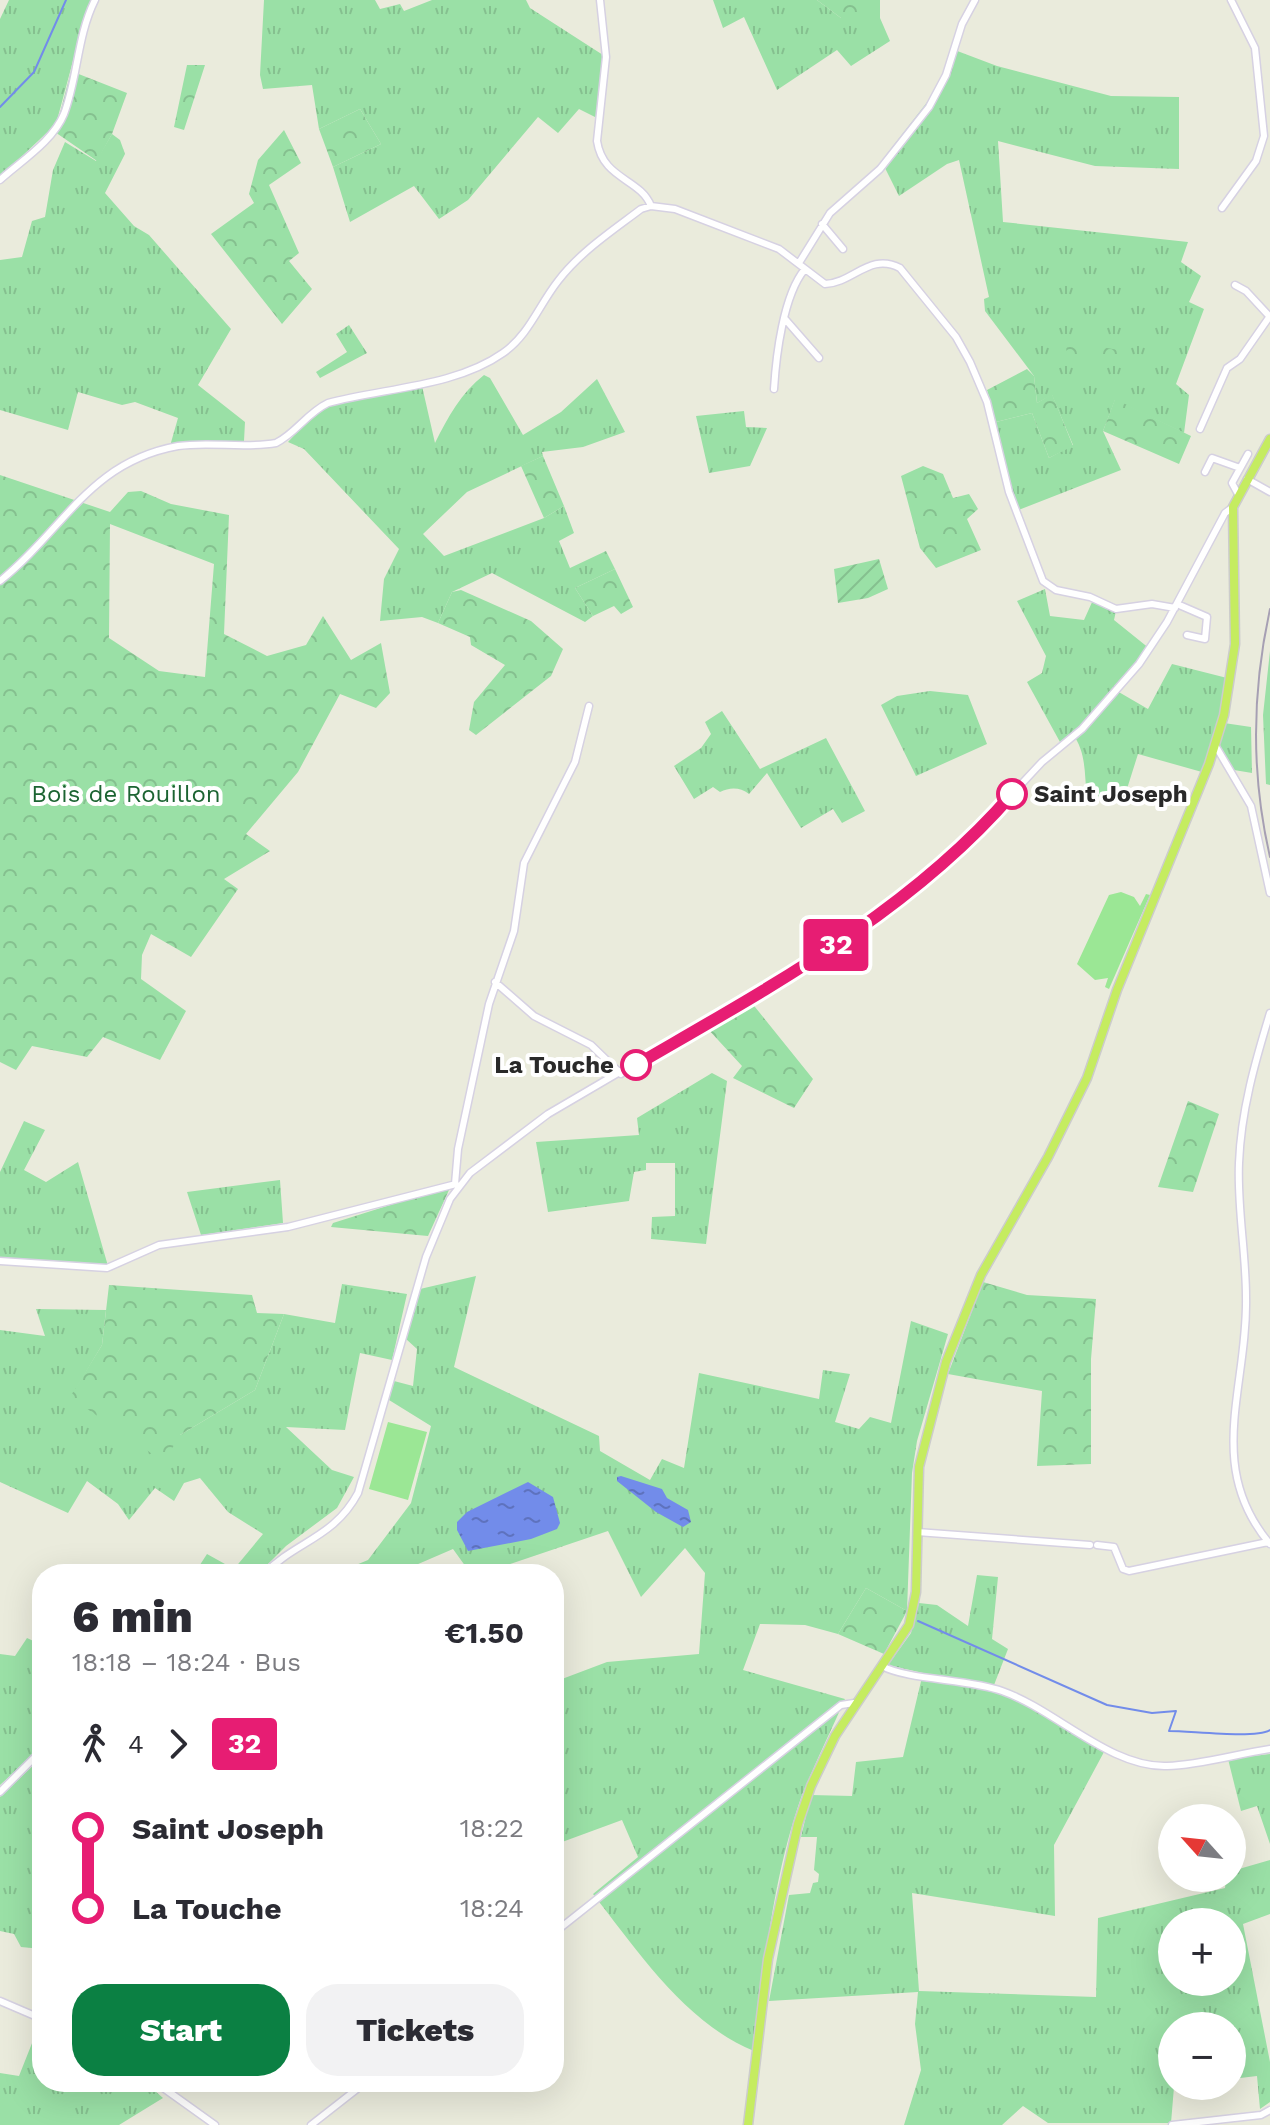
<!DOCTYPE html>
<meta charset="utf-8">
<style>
:root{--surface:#fff;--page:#f2f2f3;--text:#2b2b33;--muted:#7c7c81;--accent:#0b8043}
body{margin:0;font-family:"Work Sans",sans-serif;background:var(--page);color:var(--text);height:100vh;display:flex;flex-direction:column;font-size:30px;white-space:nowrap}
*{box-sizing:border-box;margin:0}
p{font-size:26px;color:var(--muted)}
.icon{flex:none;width:44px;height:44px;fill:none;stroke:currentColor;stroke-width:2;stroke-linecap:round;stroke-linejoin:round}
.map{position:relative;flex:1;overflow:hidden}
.panel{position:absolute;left:32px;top:1564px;width:532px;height:528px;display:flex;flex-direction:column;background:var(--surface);border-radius:32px;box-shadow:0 8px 32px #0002}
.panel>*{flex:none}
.badge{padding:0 16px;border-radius:6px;font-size:28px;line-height:52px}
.needle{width:52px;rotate:297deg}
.fabs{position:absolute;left:1158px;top:1804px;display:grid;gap:16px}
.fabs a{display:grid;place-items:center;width:88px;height:88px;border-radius:50%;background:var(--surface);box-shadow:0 8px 32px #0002;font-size:40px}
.map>.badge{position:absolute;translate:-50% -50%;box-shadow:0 0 0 4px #fff}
.legs{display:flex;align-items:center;gap:12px;height:88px;padding:0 40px;font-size:26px}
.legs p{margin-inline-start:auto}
.overview{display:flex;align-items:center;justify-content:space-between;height:136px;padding:0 40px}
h1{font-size:44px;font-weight:800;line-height:60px}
.primary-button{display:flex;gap:16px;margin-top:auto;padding:16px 40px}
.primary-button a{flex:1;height:92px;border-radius:32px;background:var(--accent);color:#fff;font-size:32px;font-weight:800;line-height:92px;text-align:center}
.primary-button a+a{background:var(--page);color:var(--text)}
ul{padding:0 40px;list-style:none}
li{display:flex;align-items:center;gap:28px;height:80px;font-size:30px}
li i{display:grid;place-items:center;width:12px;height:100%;margin:0 10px;background:currentColor}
li i::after{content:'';width:20px;height:20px;margin:-10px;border:6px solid;border-radius:50%;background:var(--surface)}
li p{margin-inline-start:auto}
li:first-child i{background:linear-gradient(#0000 50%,currentColor 0)}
li:last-child i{background:linear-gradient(currentColor 50%,#0000 0)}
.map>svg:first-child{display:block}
.grass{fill:url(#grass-tufts);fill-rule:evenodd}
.forest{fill:url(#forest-crowns);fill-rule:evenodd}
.garden{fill:url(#garden-furrows)}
.pitch{fill:#9be795}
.water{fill:url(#water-ripples)}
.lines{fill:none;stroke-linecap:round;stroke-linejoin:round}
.stream{stroke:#728cea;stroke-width:2}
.minor-casing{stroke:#d6d1e2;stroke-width:9}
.major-casing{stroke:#ccc;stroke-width:11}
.minor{stroke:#fff;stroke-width:6}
.major{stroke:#c5ec60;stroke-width:8}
.rail{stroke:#a69fb3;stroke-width:2}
.line-1-casing{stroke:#fff;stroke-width:18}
.line-1{stroke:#e71d73;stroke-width:12}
.stop-1-dot{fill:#fff;stroke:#e71d73;stroke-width:4}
.labels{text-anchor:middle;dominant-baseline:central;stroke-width:8;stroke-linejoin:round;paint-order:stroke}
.park-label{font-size:24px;fill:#1c6432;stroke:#fff}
.stop-label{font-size:24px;font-weight:bold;fill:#292929;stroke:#fff;text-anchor:start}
</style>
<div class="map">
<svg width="1270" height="2125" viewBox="0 0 1270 2125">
<defs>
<pattern id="grass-tufts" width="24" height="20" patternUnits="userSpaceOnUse" patternTransform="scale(2)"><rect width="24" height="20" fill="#9ae0a6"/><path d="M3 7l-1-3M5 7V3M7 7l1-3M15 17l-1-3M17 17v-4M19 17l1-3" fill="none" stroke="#85c08f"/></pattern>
<pattern id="forest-crowns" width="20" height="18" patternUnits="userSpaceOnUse" patternTransform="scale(2)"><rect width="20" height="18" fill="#9ae0a6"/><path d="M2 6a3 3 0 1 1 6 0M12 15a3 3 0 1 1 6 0" fill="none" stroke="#85c08f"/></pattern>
<pattern id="garden-furrows" width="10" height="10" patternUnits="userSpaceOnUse" patternTransform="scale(2)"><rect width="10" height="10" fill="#9ae0a6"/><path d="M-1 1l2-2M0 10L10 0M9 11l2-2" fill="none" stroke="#85c08f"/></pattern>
<pattern id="water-ripples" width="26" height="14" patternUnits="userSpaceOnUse" patternTransform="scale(2)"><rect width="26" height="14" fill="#728cea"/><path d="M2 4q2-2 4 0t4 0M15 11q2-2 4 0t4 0" fill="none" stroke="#5e72be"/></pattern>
</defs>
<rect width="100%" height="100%" fill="#eaebdc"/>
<path class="grass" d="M9,0H93L84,20L56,124L0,177V19Z
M264,0H375L380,9L400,4L404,11L432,0H526L530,8L603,55L597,118L579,109L558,133L538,117L468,200L439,219L414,186L350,222L333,167L381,144L360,109L319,129L312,85L263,89L260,75Z
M713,0H817L841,18H880L890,41L851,66L837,50L777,90L744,17L723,28Z
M952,49L997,66L1111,96L1179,97V169L1095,166L998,141L1003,222L1188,242L1181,262L1201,276L1189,302L1204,309L1176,384L1189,395L1184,433L1115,400L1103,431L1121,470L1016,511L1006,491L990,431L996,422L1032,413L1049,458L1073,445L1052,395L1037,403L1034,376L985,311L984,299L989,297L959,160L947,164L899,196L885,168L892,158L886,155L928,101L944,75Z
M112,134L120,140L125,154L105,193L134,226L149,235L231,329L198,385L245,422L244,441H191L170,446L178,418L135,402L122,405L78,392L68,430L0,410V260L22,257L32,221L45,217L53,170L65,142L96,161Z
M349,325L367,353L320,378L316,372L347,352L336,334Z
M484,375L490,378L523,435L561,412L597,379L625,432L583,447L542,452L543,456L467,492L423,534L444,556L544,518L564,506L574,533L559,541L570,568L606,551L615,569L575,588L593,616L585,622L492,573L452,592L438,623L422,617L380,621L384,579L399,549L304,449L288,442L317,411L335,403L422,386L435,443C448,417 461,393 484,375Z
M744,411L746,427L767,428L750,466L709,473L696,416Z
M1045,589L1050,616L1084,620L1093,600L1116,611L1114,620L1150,649L1117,691L1148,709L1172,664L1231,679L1224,723L1251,727L1252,773L1228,769L1220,756H1216L1209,774L1138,754L1126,792L1087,798C1084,774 1087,753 1072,733L1060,742L1027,682L1042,673L1046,656L1017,601Z
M1270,651V785L1266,784L1263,715Z
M930,691L968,695L987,744L916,776L881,705L897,696Z
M722,711L760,769L826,738L865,811L842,823L833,809L801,828L767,773L749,794C740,787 730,787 720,792L713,787L694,799L674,766L701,748L711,734L705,722Z
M712,1073L727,1081L706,1244L651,1239L652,1217L675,1216V1163H646V1170L634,1172L629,1201L548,1212L536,1142L639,1135L637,1118Z
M24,1121L45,1130L24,1170L46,1182L78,1162L108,1266L0,1258V1172Z
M280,1180L283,1223L201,1235L187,1192Z
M476,1276L454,1367L599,1436L600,1451L650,1480L662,1459L684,1468L699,1373L819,1399L823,1370L850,1374L835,1422L859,1429L870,1417L891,1423L911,1321L948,1334L917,1441L912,1473L907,1611L866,1588L838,1634L805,1625L760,1624L743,1670L845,1699C831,1731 815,1763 802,1795C773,1876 764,1966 754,2051C685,2023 637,1950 593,1894L638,1857L622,1820L554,1845V1682L607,1662L699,1654L705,1573L685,1548L641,1597L608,1531L481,1574H471L453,1549L395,1574L339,1572L368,1560L411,1503L431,1426L389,1400L394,1381L413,1386L417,1349L406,1339L420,1289Z
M342,1284L407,1294L392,1360L360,1353L345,1430L286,1427L332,1470L354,1477L337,1508L286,1546L258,1574H194L207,1554L234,1569L263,1534L228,1512L200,1478L184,1483L174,1501L155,1488L129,1520L118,1504L87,1481L68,1513L0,1482V1330L45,1336L36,1309L106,1310L102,1345L71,1397L180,1435L255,1390L284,1314L335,1323Z
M977,1575L998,1577L992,1639L1008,1649L994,1685L1104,1752L1054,1845L1055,1916L912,1893L919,1991L1096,1997L1098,1918L1225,1888L1226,1878H1232V1871L1270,1860V1914L1243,1924L1270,2062V2102L1260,2109L1257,2076L1232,2079V2026H1172V2086H1182L1174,2087L1171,2123H1048L1023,2106L1002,2125H904L921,2070L915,2024L918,1992L769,2001L789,1895L810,1893L813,1883L818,1882L819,1874L814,1870L817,1837H801L811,1795L852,1796L856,1762L903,1757L923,1673L888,1665L911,1633L919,1603L937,1605L968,1626ZM1172,1922H1232V1982H1172Z
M27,1638L42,1645V1747L0,1785V1654L15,1656Z
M1270,1754V1844L1257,1806L1241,1811L1228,1759Z
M42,1757V1949L21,1947L14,1934L0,1931V1797Z
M40,2023L42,2082H145L163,2098L119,2125H0V2073L19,2076Z"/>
<path class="forest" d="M817,0H880V18H841Z
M187,65H205L184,130L174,127Z
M71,71L127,93L112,134L97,161L52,130L60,113Z
M360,109L381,144L333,167L319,129Z
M284,130L301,163L269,185L299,253L289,261L312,289L282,324L211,234L254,203L249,194L258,160Z
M1067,341L1124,351L1123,363L1066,354Z
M1027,369L1034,376L1037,403L1052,394L1073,446L1049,458L1032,413L996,422L987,390Z
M1115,399L1191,436L1179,464L1103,431Z
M543,456L564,506L544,518L521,466Z
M923,466L943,474L953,498L969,494L978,509L967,519L981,550L936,568L920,548L901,476Z
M0,475L110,512L128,492L141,491L171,504L229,515L224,634L267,656L306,645L323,616L351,660L381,643L390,693L376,708L340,694L298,772L246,834L270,851L224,879L238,889L191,957L151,934L142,955L141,979L186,1011L160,1060L103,1037L87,1057L32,1046L16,1070L0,1062ZM110,524L214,564L205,677L159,671L109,638Z
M615,569L633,607L621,614L614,606L593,616L575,588Z
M461,590L531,621L563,649L551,676L476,735L469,730L474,702L505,665L471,645L470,637L438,623L452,592Z
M751,1002L813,1079L794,1108L733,1078L742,1066L707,1028Z
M1188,1101L1219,1114L1193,1192L1158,1187Z
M444,1188L449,1190L428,1236L331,1227L333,1223Z
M983,1282L1027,1295L1096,1299L1091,1359V1464L1037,1466L1042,1391L948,1374Z
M109,1285L252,1295L257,1313L284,1314L255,1390L180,1435L164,1462L70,1397L102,1345Z
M866,1588L907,1611L884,1654L838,1634Z"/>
<path class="garden" d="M879,559L888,589L868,598L838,603L834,569Z"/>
<path class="pitch" d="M1121,892L1134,897L1140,906L1146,894L1150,895L1109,989L1105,987L1108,978L1095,980L1077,964L1109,895Z
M388,1422L427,1432L408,1500L369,1489Z"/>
<path class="water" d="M621,1476L662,1489L667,1498L688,1510L691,1522L683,1527L656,1512L617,1481V1477Z
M528,1482L553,1497L560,1523L557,1529L531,1539L468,1551L457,1530V1522L467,1512Z"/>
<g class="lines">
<path class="stream" d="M0,107L34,72L66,0
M918,1621L1107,1705L1152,1713L1176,1711L1169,1731C1192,1731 1255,1739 1270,1730"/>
<g class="minor-casing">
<path id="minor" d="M600,0L606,57L597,141C603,180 640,178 651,206
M0,180C21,161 53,141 64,114C78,77 77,36 95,0
M1222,208L1256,161L1264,136L1255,48L1231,0
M822,224L843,249
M799,263L830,213L880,169L929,107L946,75L962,24L975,0
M1235,285L1246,291L1270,317
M785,319L819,358
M774,389C776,357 783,295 805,269
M1200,429L1227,368L1240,359L1270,316
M1205,472L1212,458L1240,468
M1247,479L1270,492
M1238,494L1232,483L1248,454
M0,581C65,529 89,462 178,446C210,441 244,449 276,443C296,433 307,413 328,403C383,388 455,387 503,353C529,335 539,305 558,281C580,252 612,231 641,209L651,206L675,209L779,249L825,284C853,283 870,252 900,268L956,337L970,362L987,402L1009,492L1043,581L1056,590L1090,597L1116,609L1152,604L1175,608
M1177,604L1207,617L1205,639L1187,635
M1215,745L1251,806L1270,893
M495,982L534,1016L591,1045L621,1074
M1270,1013C1255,1062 1241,1111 1239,1163C1237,1207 1246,1252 1246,1297C1248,1387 1204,1466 1270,1544
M455,1184L458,1149L489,1004L514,931L524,863L575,762L589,706
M0,1261L107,1268L159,1245L288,1227L456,1184
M917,1532L1090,1545
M1097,1545L1114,1547L1123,1569L1129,1571L1268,1542
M264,1574C296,1541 334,1538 358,1493L426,1257L450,1199L470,1173L548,1114L845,940L961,849L1042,762L1082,729L1139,664L1167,622L1225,513L1233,507
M882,1666C907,1680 970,1679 1002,1691C1056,1710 1110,1768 1167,1766C1201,1765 1236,1754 1270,1749
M0,1792L42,1750
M554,1933L841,1705L854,1703
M0,2001L42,2019
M155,2082L215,2125
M311,2125L366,2082
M1172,2125L1261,2115L1270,2110"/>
</g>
<g class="major-casing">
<path id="major" d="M748,2125L768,1959L798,1824L811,1786L835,1736L909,1625L916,1592L919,1467L946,1362L981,1275L1048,1157L1087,1078L1117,990L1209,764L1224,715L1235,644L1233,507L1270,439"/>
</g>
<use href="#minor" class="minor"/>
<use href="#major" class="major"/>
<path class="rail" d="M1270,609C1252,691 1251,775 1270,857"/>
</g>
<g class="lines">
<g class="line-1-casing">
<path id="line-1" d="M636,1065C770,987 910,912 1012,794"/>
</g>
<use href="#line-1" class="line-1"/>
</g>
<g class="stop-1-dot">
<circle cx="1012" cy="794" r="14"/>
<circle cx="636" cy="1065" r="14"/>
</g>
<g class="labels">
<g class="park-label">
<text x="126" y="794">Bois de Rouillon</text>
</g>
<g class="stop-label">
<text x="1034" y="794">Saint Joseph</text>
<text x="614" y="1065" text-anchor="end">La Touche</text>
</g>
</g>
</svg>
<div class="fabs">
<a><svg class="needle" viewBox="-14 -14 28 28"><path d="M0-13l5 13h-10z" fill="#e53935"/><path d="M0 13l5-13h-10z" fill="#7c7c81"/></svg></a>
<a>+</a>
<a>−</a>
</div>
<b class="badge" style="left:836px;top:945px;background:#e71d73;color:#fff">32</b>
<section class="panel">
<div class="overview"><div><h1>6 min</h1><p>18:18 – 18:24 · Bus</p></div><b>€1.50</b></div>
<div class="legs"><svg class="icon" aria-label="walk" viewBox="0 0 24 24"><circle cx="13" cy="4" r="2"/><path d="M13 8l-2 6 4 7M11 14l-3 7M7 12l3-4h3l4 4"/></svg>4<svg class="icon" aria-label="forward" viewBox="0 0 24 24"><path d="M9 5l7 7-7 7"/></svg><b class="badge" style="background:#e71d73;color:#fff">32</b></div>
<ul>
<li><i style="color:#e71d73"></i><b>Saint Joseph</b><p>18:22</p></li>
<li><i style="color:#e71d73"></i><b>La Touche</b><p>18:24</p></li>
</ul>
<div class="primary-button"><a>Start</a><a>Tickets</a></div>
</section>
</div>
